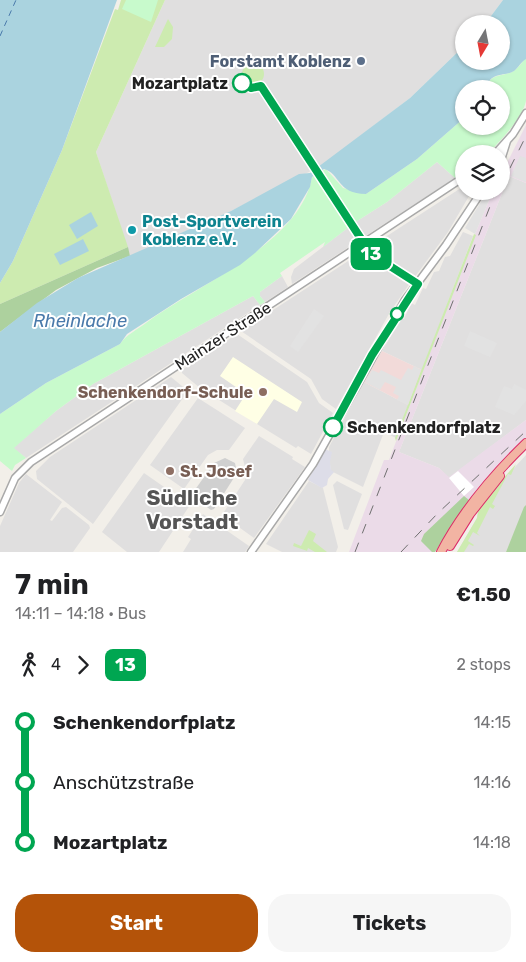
<!DOCTYPE html>
<meta charset="utf-8">
<style>
:root{--surface:#fff;--page:#f6f6f6;--text:#202124;--muted:#757577;--accent:#b45309}
body{margin:0;font-family:Rubik,sans-serif;background:var(--page);color:var(--text);height:100vh;display:flex;flex-direction:column;font-size:19px;white-space:nowrap}
*{box-sizing:border-box;margin:0}
p{font-size:16px;color:var(--muted)}
.icon{flex:none;width:28px;height:28px;fill:none;stroke:currentColor;stroke-width:2;stroke-linecap:round;stroke-linejoin:round}
.map{position:relative;height:552px;overflow:hidden}
.details{display:flex;flex-direction:column;background:var(--surface);flex:1}
.details>*{flex:none}
.badge{padding:0 10px;border-radius:8px;font-size:18px;line-height:32px}
.needle{width:32px;rotate:190deg}
.tools{position:absolute;left:455px;top:15px;display:grid;gap:10px}
.tools a{display:grid;place-items:center;width:55px;height:55px;border-radius:50%;background:var(--surface);box-shadow:0 1px 4px #0004;font-size:25px}
.map>.badge{position:absolute;translate:-50% -50%;box-shadow:0 0 0 2px #fff}
.legs{display:flex;align-items:center;gap:8px;height:55px;padding:0 15px;font-size:16px}
.legs p{margin-inline-start:auto}
.headline{display:flex;align-items:center;justify-content:space-between;height:85px;padding:0 15px}
h1{font-size:28px;font-weight:700;line-height:38px}
.primary-button{display:flex;gap:10px;margin-top:auto;padding:10px 15px}
.primary-button a{flex:1;height:58px;border-radius:20px;background:var(--accent);color:#fff;font-size:20px;font-weight:700;line-height:58px;text-align:center}
.primary-button a+a{background:var(--page);color:var(--text)}
ul{padding:0 15px;list-style:none}
li{display:flex;align-items:center;gap:18px;height:60px;font-size:19px}
li i{display:grid;place-items:center;width:8px;height:100%;margin:0 6px;background:currentColor}
li i::after{content:'';width:12px;height:12px;margin:-6px;border:4px solid;border-radius:50%;background:var(--surface)}
li p{margin-inline-start:auto}
li:first-child i{background:linear-gradient(#0000 50%,currentColor 0)}
li:last-child i{background:linear-gradient(currentColor 50%,#0000 0)}
.map>svg:first-child{display:block}
.residential{fill:#e0dfdf}
.commercial{fill:#f2dad9}
.industrial{fill:#ebdbe8}
.education{fill:#ffffe5}
.religious{fill:#d0d0d0}
.grass{fill:#cdebb0}
.forest{fill:#add19e}
.park{fill:#c8facc}
.parking{fill:#e2e2e2}
.plaza{fill:#dddde8}
.water{fill:#aad3df}
.pier{fill:#fff}
.lines{fill:none;stroke-linecap:round;stroke-linejoin:round}
.ferry{stroke:#4a7aab;stroke-width:1;stroke-dasharray:6 5;stroke-linecap:butt}
.tertiary-casing{stroke:#a9a9a9;stroke-width:9}
.trunk-casing{stroke:#dc2a67;stroke-width:10}
.tertiary{stroke:#fff;stroke-width:6}
.trunk{stroke:#f2b4a3;stroke-width:8}
.rail{stroke:#707070;stroke-width:1;stroke-dasharray:10 10;stroke-linecap:butt}
.line-1-casing{stroke:#fff;stroke-width:11}
.line-1{stroke:#00a651;stroke-width:8}
.service-dot{fill:#5c6f8a;stroke:#fff;stroke-width:2}
.stop-1-dot{fill:#fff;stroke:#00a651;stroke-width:2.5}
.culture-dot{fill:#0f9aa8;stroke:#fff;stroke-width:2}
.education-dot{fill:#8d6e63;stroke:#fff;stroke-width:2}
.labels{text-anchor:middle;dominant-baseline:central;stroke-width:4;stroke-linejoin:round;paint-order:stroke}
.service-label{font-size:16px;font-weight:bold;fill:#4e5e75;stroke:#fff;text-anchor:end}
.stop-label{font-size:16px;font-weight:bold;fill:#222;stroke:#fff;text-anchor:end}
.culture-label{font-size:16px;font-weight:bold;fill:#0d838f;stroke:#fff;text-anchor:start}
.street-label{font-size:16px;fill:#222;stroke:#fff}
.education-label{font-size:16px;font-weight:bold;fill:#785e54;stroke:#fff;text-anchor:end}
.water-label{font-size:18px;font-style:italic;fill:#4a7aab;stroke:#fff}
.district-label{font-size:21px;font-weight:bold;fill:#555;stroke:#fff}
</style>
<div class="map">
<svg width="526" height="552" viewBox="0 0 526 552">
<rect width="100%" height="100%" fill="#f2efe9"/>
<path class="residential" d="M165,0H503L485,24H464V46L410,98L321,166L231,211L130,256L96,152Z
M437,162L455,178L364,237L354,223L387,202Z
M509,176L526,183V420L449,478L439,468L399,452Z
M464,186V191H472L448,232L414,278L380,258L371,249L370,247Z
M349,227L358,241L292,284L291,277L294,269Z
M463,232L473,236L422,370L382,351L401,318L404,319L411,303L415,305L423,288L426,289L434,272L439,271L445,257L450,256Z
M365,250L374,261L410,283L390,312L336,409L322,399L311,379L241,331Z
M282,276L288,287L265,302L260,296V292Z
M253,296L260,305L26,458L13,448L56,411L93,384Z
M237,334L307,382L319,403L333,413L311,454L298,446L296,448L257,424L200,388L182,373V370Z
M171,377L188,391L93,524L37,479L36,471L50,457Z
M364,382L408,405L396,438L384,432L363,487L331,471L329,457V447Z
M198,398L245,428L229,450H217L208,455L184,489L150,465Z
M259,436L293,457L292,459L305,467L254,538L222,515L245,480L246,471L243,459Z
M526,455V505L506,552H457L477,518L479,506Z
M144,473L190,505L159,552H127L102,532Z
M26,474L62,502L50,520L52,521L62,508L66,507L89,525L90,528L73,552H0V526L19,483Z
M309,481L323,488L338,547L336,552H282L266,544Z
M337,481L362,494L348,530L344,529L333,485Z
M203,514L249,546L245,552H183L191,539L188,537Z"/>
<path class="commercial" d="M382,351L422,370L408,405L364,382Z"/>
<path class="industrial" d="M526,125V183L509,176L399,452L439,468L449,477L526,420V439L469,500L435,552H349L384,460H389L475,234L493,191H501V175Z"/>
<path class="education" d="M233,357L302,402L297,412L274,399L257,424L235,411L246,394L220,376Z"/>
<path class="religious" d="M225,458L235,463L237,473L214,509L211,510L193,497L192,494L214,463Z"/>
<path class="grass" d="M121,0H165L96,152L128,247L0,304V283L13,261L62,150L115,9L118,10Z
M168,19L173,27L172,39L164,47H155Z
M242 74a11 11 0 1 1 22 0a11 11 0 1 1-22 0Z
M474,234L476,235L396,441L395,438Z
M516,464L511,475L508,474L492,504L495,506L493,509L490,507L477,533L480,536L473,532L468,541L474,545L473,546L469,544L464,552H457L477,518L479,506Z
M309,530L316,534L313,541L327,552H315L308,548L307,551L310,552L293,546L294,543L301,546Z"/>
<path class="forest" d="M128,247L130,256L97,268L56,290L0,332V304Z
M464,496L469,500L435,552H432L421,541L424,534Z
M526,505V552H506L524,507Z"/>
<path class="park" d="M126,0H158L151,22L122,9Z
M526,58C526,72 526,88 526,101C523,117 499,143 487,154H464V172L455,178L437,162L387,202L354,223L322,171L326,169L343,188L366,194L417,159L464,118V126H501V89H485C491,71 505,78 515,70C519,67 523,61 526,58Z
M316,174L349,227L323,247L325,242L280,273L282,276L260,292V296L265,302L260,305L253,296L93,384L56,411L14,448L26,458L15,465L12,471L0,461V414L46,383L120,344C127,334 137,330 146,323C195,286 301,243 312,177Z"/>
<path class="parking" d="M520,156L526,158V182L511,176Z
M485,195L490,198L475,234L465,228Z
M314,309L324,316L298,352L290,346Z
M470,331L497,343L490,357L464,346Z
M414,366L421,370L408,405L397,400L399,396L393,393L396,387L385,382L380,390L365,382L372,370L379,373L381,370L401,380L408,368L412,370Z
M514,384L526,390V401L514,415L495,407L504,386L512,389Z"/>
<path class="plaza" d="M325,449L332,452L330,462L331,470L334,472L328,479L327,485L322,488L308,480Z"/>
<path class="water" d="M0,0H117L62,150L13,261L0,283Z
M503,0H526V59C521,62 518,68 514,71C504,77 491,71 485,89H464V118L417,159L366,194C337,194 340,173 324,169L312,177L310,187L291,219L255,253L240,265L181,299L127,334L120,344L46,383L0,414V332L37,303L78,278L231,211L299,174L310,173L410,98L464,46V61H501V24H485Z
M91,212L98,226L77,239L69,225Z
M83,239L89,251L60,265L54,254Z"/>
<path class="pier" d="M458,471L474,487L464,496L449,478Z"/>
<g class="lines">
<path class="ferry" d="M0,36L16,0"/>
<g class="tertiary-casing">
<path id="tertiary" d="M495,154L513,134L526,113
M501,160L507,141
M0,512L15,478L31,462L464,177
M251,552L313,464L405,300L446,245L482,191"/>
</g>
<g class="trunk-casing">
<path id="trunk" d="M450,546L470,514L500,476
M441,552C463,510 492,476 526,443"/>
</g>
<use href="#tertiary" class="tertiary"/>
<use href="#trunk" class="trunk"/>
<path class="rail" d="M501,186L526,136
M355,552L496,191
M401,552L438,513L526,431"/>
</g>
<g class="lines">
<g class="line-1-casing">
<path id="line-1" d="M242,83L251,88L261,86L371,254L418,284L372,355L333,427"/>
</g>
<use href="#line-1" class="line-1"/>
</g>
<circle class="service-dot" cx="361" cy="61" r="5"/>
<g class="stop-1-dot">
<circle cx="242" cy="83" r="9"/>
<circle cx="397" cy="314" r="6"/>
<circle cx="333" cy="427" r="9"/>
</g>
<circle class="culture-dot" cx="132" cy="230" r="5"/>
<g class="education-dot">
<circle cx="263" cy="392" r="5"/>
<circle cx="170" cy="471" r="5"/>
</g>
<g class="labels">
<g class="service-label">
<text x="351" y="61">Forstamt Koblenz</text>
</g>
<g class="stop-label">
<text x="228" y="83">Mozartplatz</text>
<text x="347" y="427" text-anchor="start">Schenkendorfplatz</text>
</g>
<g class="culture-label">
<text x="142" y="221">Post-Sportverein<tspan x="142" dy="18">Koblenz e.V.</tspan></text>
</g>
<g class="street-label">
<text transform="translate(223 336) rotate(-33)">Mainzer Straße</text>
</g>
<g class="education-label">
<text x="253" y="392">Schenkendorf-Schule</text>
<text x="180" y="471" text-anchor="start">St. Josef</text>
</g>
<g class="water-label">
<text x="80" y="321">Rheinlache</text>
</g>
<g class="district-label">
<text x="192" y="497">Südliche<tspan x="192" dy="24">Vorstadt</tspan></text>
</g>
</g>
</svg>
<div class="tools">
<a><svg class="needle" viewBox="-14 -14 28 28"><path d="M0-13l5 13h-10z" fill="#e53935"/><path d="M0 13l5-13h-10z" fill="#757577"/></svg></a>
<a><svg class="icon" aria-label="locate" viewBox="0 0 24 24"><circle cx="12" cy="12" r="6"/><path d="M12 2v4M12 18v4M2 12h4M18 12h4"/></svg></a>
<a><svg class="icon" aria-label="layers" viewBox="0 0 24 24"><path d="M12 4l9 5-9 5-9-5zM3 14l9 5 9-5"/></svg></a>
</div>
<b class="badge" style="left:371px;top:254px;background:#00a651;color:#fff">13</b>
</div>
<section class="details">
<div class="headline"><div><h1>7 min</h1><p>14:11 – 14:18 · Bus</p></div><b>€1.50</b></div>
<div class="legs"><svg class="icon" aria-label="walk" viewBox="0 0 24 24"><circle cx="13" cy="4" r="2"/><path d="M13 8l-2 6 4 7M11 14l-3 7M7 12l3-4h3l4 4"/></svg>4<svg class="icon" aria-label="forward" viewBox="0 0 24 24"><path d="M9 5l7 7-7 7"/></svg><b class="badge" style="background:#00a651;color:#fff">13</b><p>2 stops</p></div>
<ul>
<li><i style="color:#00a651"></i><b>Schenkendorfplatz</b><p>14:15</p></li>
<li><i style="color:#00a651"></i><span>Anschützstraße</span><p>14:16</p></li>
<li><i style="color:#00a651"></i><b>Mozartplatz</b><p>14:18</p></li>
</ul>
<div class="primary-button"><a>Start</a><a>Tickets</a></div>
</section>
